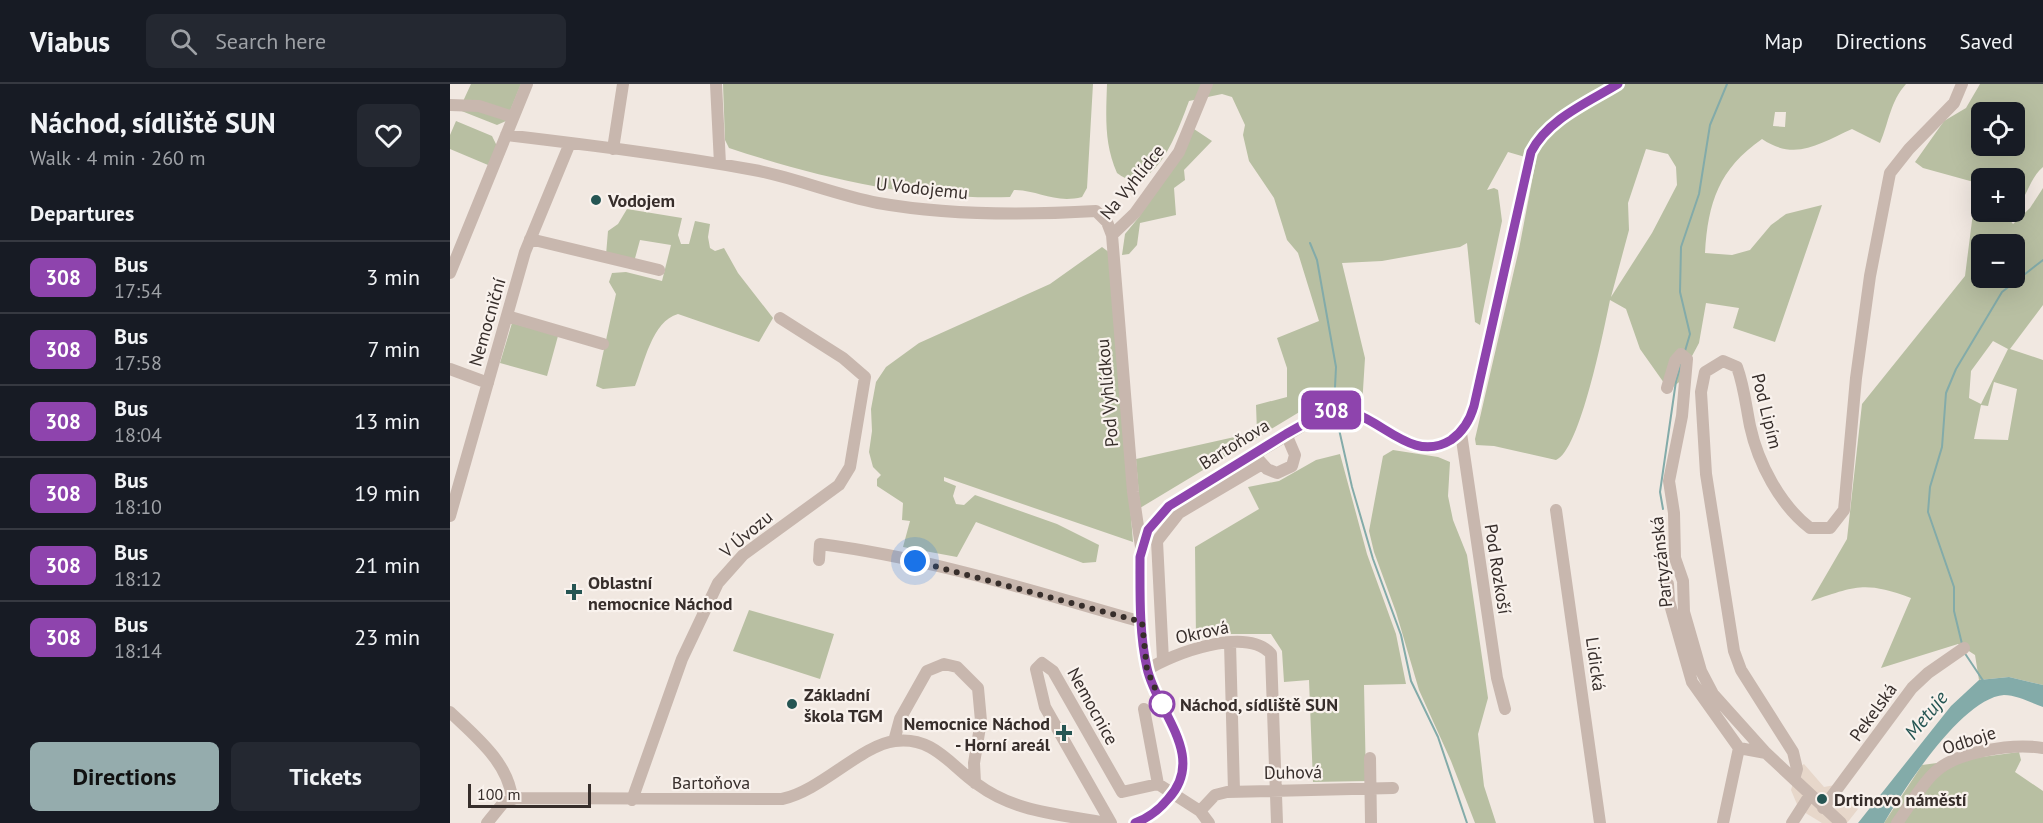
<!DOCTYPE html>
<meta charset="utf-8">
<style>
:root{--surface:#171b24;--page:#242831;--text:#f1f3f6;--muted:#9ea1a6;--line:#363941;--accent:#95acad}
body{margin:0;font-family:"PT Sans",sans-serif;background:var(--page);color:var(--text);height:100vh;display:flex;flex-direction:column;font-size:22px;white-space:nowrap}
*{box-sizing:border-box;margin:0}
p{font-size:20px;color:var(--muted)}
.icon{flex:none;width:33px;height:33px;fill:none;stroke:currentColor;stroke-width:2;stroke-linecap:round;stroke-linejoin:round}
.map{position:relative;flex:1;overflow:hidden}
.panel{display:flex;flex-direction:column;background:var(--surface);width:450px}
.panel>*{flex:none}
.badge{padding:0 12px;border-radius:9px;font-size:21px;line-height:39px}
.fabs{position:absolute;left:1521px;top:18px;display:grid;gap:12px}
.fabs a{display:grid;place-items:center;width:54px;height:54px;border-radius:9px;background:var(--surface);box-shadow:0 6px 24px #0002;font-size:30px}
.scale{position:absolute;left:18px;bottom:15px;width:123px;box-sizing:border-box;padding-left:6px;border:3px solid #372e2b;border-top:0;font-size:16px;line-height:21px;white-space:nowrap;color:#372e2b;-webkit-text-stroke:4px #f9f2ed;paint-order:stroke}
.you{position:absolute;width:30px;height:30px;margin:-15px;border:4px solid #fff;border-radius:50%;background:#1a73e8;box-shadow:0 0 0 9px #1a73e833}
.map>.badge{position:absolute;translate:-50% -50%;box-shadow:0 0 0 3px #fff}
h2{padding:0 30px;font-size:22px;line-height:54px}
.round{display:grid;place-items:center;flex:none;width:63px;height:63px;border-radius:9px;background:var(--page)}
.overview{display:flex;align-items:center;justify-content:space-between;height:102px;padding:0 30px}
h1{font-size:28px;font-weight:700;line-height:45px}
.cta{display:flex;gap:12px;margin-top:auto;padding:12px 30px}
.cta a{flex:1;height:69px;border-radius:9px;background:var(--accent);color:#111;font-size:24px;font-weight:700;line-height:69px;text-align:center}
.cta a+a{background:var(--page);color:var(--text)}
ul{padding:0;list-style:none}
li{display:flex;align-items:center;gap:18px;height:72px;padding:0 30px;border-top:2px solid var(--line)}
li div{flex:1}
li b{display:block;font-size:22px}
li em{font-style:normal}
li .badge{min-width:66px;font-weight:700;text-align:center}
header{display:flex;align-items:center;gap:36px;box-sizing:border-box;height:84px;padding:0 30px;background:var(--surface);border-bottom:2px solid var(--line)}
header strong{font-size:28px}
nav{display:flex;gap:33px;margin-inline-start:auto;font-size:21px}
.search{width:420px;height:54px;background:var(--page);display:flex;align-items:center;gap:15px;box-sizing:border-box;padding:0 21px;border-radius:9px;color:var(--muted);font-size:22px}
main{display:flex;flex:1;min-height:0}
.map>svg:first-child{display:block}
.green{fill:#b8bfa2;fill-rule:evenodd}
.plaza{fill:#e7d7ca}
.water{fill:#83aba9}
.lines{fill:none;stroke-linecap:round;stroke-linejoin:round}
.stream{stroke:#83aba9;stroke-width:2}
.minor{stroke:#c8b7ae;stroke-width:12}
.line-casing{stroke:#fff;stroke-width:14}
.line{stroke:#8e44ad;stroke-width:9}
.walk{stroke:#372e2b;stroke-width:6;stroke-dasharray:0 10.8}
.poi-dot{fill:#255553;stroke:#f9f2ed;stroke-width:2}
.stop-dot{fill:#fff;stroke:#8e44ad;stroke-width:3}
.labels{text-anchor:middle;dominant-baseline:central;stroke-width:4.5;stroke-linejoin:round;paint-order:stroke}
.street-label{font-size:18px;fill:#372e2b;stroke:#f9f2ed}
.poi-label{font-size:18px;font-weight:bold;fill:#372e2b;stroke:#f9f2ed;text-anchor:start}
.stop-label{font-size:18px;font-weight:bold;fill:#372e2b;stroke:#f9f2ed;text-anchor:start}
.water-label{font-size:20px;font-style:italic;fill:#255553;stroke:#f9f2ed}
</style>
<header>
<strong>Viabus</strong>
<div class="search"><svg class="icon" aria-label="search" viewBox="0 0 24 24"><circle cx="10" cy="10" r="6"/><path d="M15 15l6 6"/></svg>Search here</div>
<nav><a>Map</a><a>Directions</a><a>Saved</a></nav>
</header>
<main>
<section class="panel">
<div class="overview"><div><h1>Náchod, sídliště SUN</h1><p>Walk · 4 min · 260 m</p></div><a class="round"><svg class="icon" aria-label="heart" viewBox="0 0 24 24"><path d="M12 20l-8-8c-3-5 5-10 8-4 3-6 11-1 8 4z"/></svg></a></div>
<h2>Departures</h2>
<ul>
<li><span class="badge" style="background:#8e44ad;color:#fff">308</span><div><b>Bus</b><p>17:54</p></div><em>3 min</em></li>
<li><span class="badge" style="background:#8e44ad;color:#fff">308</span><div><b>Bus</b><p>17:58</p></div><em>7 min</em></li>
<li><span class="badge" style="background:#8e44ad;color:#fff">308</span><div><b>Bus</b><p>18:04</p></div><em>13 min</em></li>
<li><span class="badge" style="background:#8e44ad;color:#fff">308</span><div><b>Bus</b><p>18:10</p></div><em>19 min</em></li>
<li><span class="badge" style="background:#8e44ad;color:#fff">308</span><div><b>Bus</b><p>18:12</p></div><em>21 min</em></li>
<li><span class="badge" style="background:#8e44ad;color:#fff">308</span><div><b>Bus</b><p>18:14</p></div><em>23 min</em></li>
</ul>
<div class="cta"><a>Directions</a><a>Tickets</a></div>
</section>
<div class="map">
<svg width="1593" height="739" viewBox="0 0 1593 739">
<rect width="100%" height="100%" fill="#f1e8e1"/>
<path class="green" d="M21,0H71L56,37L47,41L9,26Z
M273,0H643L637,104L632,113C605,120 588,106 564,106L560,113C464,116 370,94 279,64L275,56Z
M657,0H1456C1440,18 1439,38 1430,59L1402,45C1370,59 1346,78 1312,55C1269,85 1258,118 1255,169L1282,171L1300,166L1321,141L1336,130L1372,121L1325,258L1283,244L1289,224L1256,219L1249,259L1234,287L1233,295L1219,306L1190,265L1176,225L1160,216C1154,245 1130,367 1106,376L1044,362L1026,361L1025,355L1069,165L1086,76L1058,68L1037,106L1044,104L1048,106L1052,137L1030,241L1025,238L1017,159L1010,163L932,177L892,179L915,274L912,322L871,315L690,424L686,375L807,348L806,321L837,313V284L827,254L869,237L848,169L837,156L824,114L799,77L793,51L795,41L782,13L772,10L739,17C730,41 704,119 667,89C654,59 656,33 657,0ZM1325,28H1336L1335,43L1323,42ZM1196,65L1218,70L1226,83L1227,101L1202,149L1161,213L1179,146L1178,119Z
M1530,0H1593V83C1578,96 1578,114 1565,123L1564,94H1532L1531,100L1473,84L1465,78L1494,37L1516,24ZM1532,28H1564V62H1532Z
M6,37L42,52L47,62L38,81L0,65V51Z
M744,45L762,57L734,86L735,96L724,104L726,131L690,139L687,161L679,170L672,171L675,150L689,133Z
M1593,104V221L1560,265L1593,276V601L1559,593L1529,596L1525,571L1508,560L1431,584L1461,514C1414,497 1407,502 1361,517L1397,455L1412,320L1515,192L1525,113L1531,114L1532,128H1554L1563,140L1580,124ZM1532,160H1564V194H1532ZM1543,257L1558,265L1531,320L1519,314L1521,287ZM1544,298L1567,305L1558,356L1524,355L1531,321L1538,322Z
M177,125L232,134L228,151L231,160H239L245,137L260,140L258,153L260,164L265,167L274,164L288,189L323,234L309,258L228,230C202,237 194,280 185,302L153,305L146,302L166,210L159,198L162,189L176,188L212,197L221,161L190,156L184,178L156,171L158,147L168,140Z
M652,163L660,169L683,458L494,393V397L506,402L503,412L506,420L514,421L525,411L607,440L649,461L646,478L633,479L526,438L507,473L453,463L460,437L452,436L453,419L427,402V395L431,391L423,383L419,368L422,347L421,325L426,298L436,283L469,259L600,200Z
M62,239L108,252L97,292L50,279Z
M943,366L988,373L1000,378L998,412L1003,436L1017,471L1038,614L1028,650L1034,702L1046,739H1025L1001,677L969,606L946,528L924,468L919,447L933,372Z
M890,370L917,470L946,550L956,600L914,601L916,697L863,698L859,596L834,598L832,567L821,550H767L746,556L745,463L809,425L798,403L829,397L866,376Z
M299,526L384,550L370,595L283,567Z
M1569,668L1571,676L1565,688L1593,707V739H1434L1472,681Z"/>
<path class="plaza" d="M1354,680L1374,703L1385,701L1408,725L1397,739H1372L1349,725L1341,706L1347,685Z"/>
<path class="water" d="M1559,593L1593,601V623C1581,619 1567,611 1554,611C1512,614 1454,705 1434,739H1408L1501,622L1529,596Z"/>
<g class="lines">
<path class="stream" d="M860,159L867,176L886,283L884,323
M1235,267L1240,250L1230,208L1231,163L1249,110L1260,41L1277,0
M886,332L902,403L923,475L951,551L961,597L988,653L1017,739
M1213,425L1210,408L1226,297L1231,281
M1512,560L1504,527V503L1478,428L1480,403L1492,363L1496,309L1506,285L1552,208L1593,176
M1514,568L1534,598"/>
<path class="minor" d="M266,0L270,80
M0,21L29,22L63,33
M56,51C139,61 222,71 304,86C346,94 386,111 428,119C495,131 578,131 646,127L657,138L662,151L683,408L691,463
M163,65L173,0
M662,151L685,129L729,68L757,0
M80,155L209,186
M0,189L77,0
M57,232L153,260
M0,285L38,299
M1217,304L1225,277L1231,270L1237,275L1232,332L1219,397L1224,429L1225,474L1233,497L1234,528L1251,587L1263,610L1316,669L1391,739
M1011,349L1047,594L1055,625
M808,375L817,385L827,389L842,382L845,371L836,350
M1106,426L1150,739
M0,432L75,168L120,59
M369,476L370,460C480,474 586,508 692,538
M1218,500L1219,517L1242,598L1289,664
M780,559L784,707
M713,576L707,457L729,429L812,380
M697,586C723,569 797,542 821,570L827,739
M694,625L708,700
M0,628C25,652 58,678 62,714
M444,657L450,635L477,587L494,580L507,583L528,604L531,637L524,679L525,699
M920,674L921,739
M1344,695L1347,685L1343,668L1291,586L1284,567L1256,390L1251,308L1255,288L1273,277L1287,283C1294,302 1296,322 1300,342C1308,379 1330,421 1360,444H1380L1394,426L1406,294L1420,192L1440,89L1459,65L1504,19L1512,0
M182,716L232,575L268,499L293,471L389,401L400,383L415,293L393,274L330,234
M1373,724L1462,604L1478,589L1514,564
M750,727L765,711L777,708L943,704
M37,739L54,718L66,714L332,715C371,707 411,661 445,657C483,652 500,681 527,700C566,729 610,730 657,739
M661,739L595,623L586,585L592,579L603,587L672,708L708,700L750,727L759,739
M685,739C698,734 709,725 718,715C758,671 706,627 697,583C689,548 691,509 690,473L698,446L719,422L877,327C923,317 955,384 1001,356C1014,347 1020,336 1024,322L1081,68C1097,35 1137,19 1168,0
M1273,739L1289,664L1316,669
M1342,739L1360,711
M1447,739C1459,723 1469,704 1483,690C1505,667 1563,659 1593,664"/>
</g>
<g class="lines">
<g class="line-casing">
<path id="line" d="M685,739C698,734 709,726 718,715C758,672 706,627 697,584C689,549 690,509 690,473L698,446L719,422L836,350L877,327C923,317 955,384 1001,356C1014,347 1020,336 1024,322L1081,68C1098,35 1137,19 1168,0"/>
</g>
<use href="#line" class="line"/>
<path class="walk" d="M465,477L692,538L697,586L712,620"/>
</g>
<g class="poi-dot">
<circle cx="146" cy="116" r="6"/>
<path d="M121 499h6v6h6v6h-6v6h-6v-6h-6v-6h6z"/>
<circle cx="342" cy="620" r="6"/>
<path d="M611 640h6v6h6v6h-6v6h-6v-6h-6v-6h6z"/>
<circle cx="1372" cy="715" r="6"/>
</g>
<circle class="stop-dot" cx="712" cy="620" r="12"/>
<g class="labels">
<g class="street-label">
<text transform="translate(682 98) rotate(-51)">Na Vyhlídce</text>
<text transform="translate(472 104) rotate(6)">U Vodojemu</text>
<text transform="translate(37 238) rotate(-74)">Nemocniční</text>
<text transform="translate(657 309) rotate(-95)">Pod Vyhlídkou</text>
<text transform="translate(1317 327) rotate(76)">Pod Lipím</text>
<text transform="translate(784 360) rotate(-32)">Bartoňova</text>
<text transform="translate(296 450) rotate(-40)">V Úvozu</text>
<text transform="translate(1211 478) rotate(-96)">Partyzánská</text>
<text transform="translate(1048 485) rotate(81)">Pod Rozkoší</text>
<text transform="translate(752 548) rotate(-12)">Okrová</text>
<text transform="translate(1146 580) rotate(82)">Lidická</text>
<text transform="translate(643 622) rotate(61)">Nemocnice</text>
<text transform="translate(1423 628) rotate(-54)">Pekelská</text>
<text transform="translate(1519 656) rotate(-18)">Odboje</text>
<text transform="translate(843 688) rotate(-1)">Duhová</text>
<text x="261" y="698">Bartoňova</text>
</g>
<g class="poi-label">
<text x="158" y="116">Vodojem</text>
<text x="138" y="498">Oblastní<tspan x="138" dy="21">nemocnice Náchod</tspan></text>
<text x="354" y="610">Základní<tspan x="354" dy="21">škola TGM</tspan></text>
<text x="600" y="639" text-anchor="end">Nemocnice Náchod<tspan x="600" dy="21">- Horní areál</tspan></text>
<text x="1384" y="715">Drtinovo náměstí</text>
</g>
<g class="stop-label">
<text x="730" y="620">Náchod, sídliště SUN</text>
</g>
<g class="water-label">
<text transform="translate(1476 631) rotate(-51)">Metuje</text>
</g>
</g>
</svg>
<div class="fabs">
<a><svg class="icon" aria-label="locate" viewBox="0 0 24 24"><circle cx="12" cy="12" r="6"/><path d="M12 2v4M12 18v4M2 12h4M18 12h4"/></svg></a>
<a>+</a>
<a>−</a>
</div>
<div class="scale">100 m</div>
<div class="you" style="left:465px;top:477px"></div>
<b class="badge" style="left:881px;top:326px;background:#8e44ad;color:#fff">308</b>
</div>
</main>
